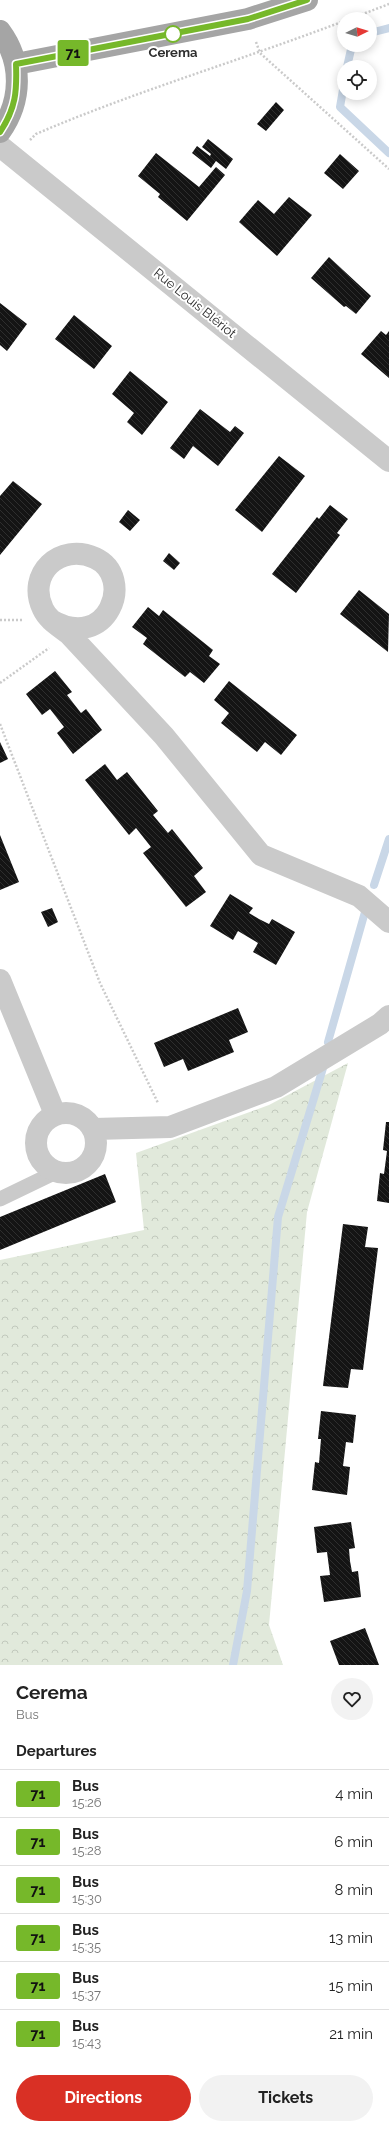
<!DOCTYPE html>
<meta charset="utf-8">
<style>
:root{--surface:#fff;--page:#f2f2f2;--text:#222;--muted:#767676;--line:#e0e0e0;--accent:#d93025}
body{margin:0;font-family:Raleway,sans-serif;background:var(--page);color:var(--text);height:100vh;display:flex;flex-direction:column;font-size:15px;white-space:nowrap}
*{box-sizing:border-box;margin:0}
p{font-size:13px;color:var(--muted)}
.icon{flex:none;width:22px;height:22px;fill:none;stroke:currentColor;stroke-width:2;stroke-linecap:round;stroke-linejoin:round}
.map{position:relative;height:1665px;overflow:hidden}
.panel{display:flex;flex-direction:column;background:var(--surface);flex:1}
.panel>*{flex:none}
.badge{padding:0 8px;border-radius:3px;font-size:14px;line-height:26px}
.needle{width:26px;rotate:85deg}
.controls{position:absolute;left:337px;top:12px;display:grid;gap:8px}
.controls a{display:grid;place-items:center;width:40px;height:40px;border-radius:50%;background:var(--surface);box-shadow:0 2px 10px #0003;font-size:20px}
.map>.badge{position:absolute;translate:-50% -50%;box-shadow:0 0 0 2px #fff}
h2{padding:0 16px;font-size:15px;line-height:36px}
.round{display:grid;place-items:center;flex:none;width:42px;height:42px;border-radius:21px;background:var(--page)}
.head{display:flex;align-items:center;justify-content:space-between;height:68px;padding:0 16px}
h1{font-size:19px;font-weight:700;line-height:30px}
.action{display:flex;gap:8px;margin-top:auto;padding:8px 16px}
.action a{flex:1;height:46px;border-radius:24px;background:var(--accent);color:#fff;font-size:16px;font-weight:700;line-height:46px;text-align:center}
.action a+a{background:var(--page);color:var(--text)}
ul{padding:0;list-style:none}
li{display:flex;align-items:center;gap:12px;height:48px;padding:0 16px;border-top:1px solid var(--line)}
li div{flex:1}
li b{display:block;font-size:15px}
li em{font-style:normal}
li .badge{min-width:44px;font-weight:700;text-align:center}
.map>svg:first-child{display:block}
.forest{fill:url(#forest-crowns)}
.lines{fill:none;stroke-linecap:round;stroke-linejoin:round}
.stream{stroke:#c9d7e7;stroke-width:8}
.building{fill:url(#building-back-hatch)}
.path{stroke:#cacaca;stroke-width:2.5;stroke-dasharray:2 2;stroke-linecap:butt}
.service{stroke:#cacaca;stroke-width:15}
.minor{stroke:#cacaca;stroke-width:22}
.tertiary{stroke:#cacaca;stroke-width:22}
.primary{stroke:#a5a5a5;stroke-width:22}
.line-casing{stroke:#fff;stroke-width:9}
.line{stroke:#76b82a;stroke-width:6}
.stop-dot{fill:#fff;stroke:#76b82a;stroke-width:2}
.labels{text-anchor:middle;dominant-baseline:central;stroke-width:4;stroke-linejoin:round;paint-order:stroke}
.stop-label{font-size:13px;font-weight:bold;fill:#2d2d2d;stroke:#fff}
.street-label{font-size:13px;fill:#2d2d2d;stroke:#fff}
</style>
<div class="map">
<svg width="389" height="1665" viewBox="0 0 389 1665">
<defs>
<pattern id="forest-crowns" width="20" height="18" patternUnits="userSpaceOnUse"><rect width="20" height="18" fill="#e1e9db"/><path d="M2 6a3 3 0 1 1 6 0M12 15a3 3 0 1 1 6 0" fill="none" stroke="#c1c8bc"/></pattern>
<pattern id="building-back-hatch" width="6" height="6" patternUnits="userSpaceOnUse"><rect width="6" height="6" fill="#141414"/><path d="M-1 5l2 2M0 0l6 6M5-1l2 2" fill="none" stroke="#2e2e2e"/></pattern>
</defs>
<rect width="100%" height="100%" fill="#fff"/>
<path class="forest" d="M348,1063L307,1212L269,1625L283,1665H0V1260L144,1230L136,1153L269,1105Z"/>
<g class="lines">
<path class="stream" d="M370,33L389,28
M347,67L352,45
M344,84L340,107L389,153
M374,885L389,839
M328,1042L365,912
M233,1665L247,1591L278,1217L323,1068"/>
</g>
<path class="building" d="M276,102L284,110L266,131L257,124Z
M208,139L233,159L226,169L216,161L211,168L192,153L197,146L210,156L211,154L202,147Z
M156,153L199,187L216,167L225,175L187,221L158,197L160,194L138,176Z
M340,154L359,171L343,189L324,173Z
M289,197L312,215L277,256L239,222L258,200L274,214Z
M329,257L371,296L356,314L346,306L344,307L311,278Z
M0,303L27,324L7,351L0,345Z
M74,315L112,346L94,369L55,339Z
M381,331L386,335L389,331V378L361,354Z
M130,371L168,402L142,435L127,422L134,413L112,394Z
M200,409L230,432L235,426L244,433L218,466L193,446L184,459L170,448Z
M279,456L305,476L262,532L235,510Z
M13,481L42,504L0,555V496Z
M330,505L348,519L337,533L340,535L296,593L272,574L317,517L319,519Z
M128,510L140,520L130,531L119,522Z
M169,553L180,563L174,570L163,561Z
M359,590L389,614L388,652L340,614Z
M148,607L159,616L163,610L213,650L209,656L220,664L204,683L190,672L185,677L143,644L147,638L132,627Z
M55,671L72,692L67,695L81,713L86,709L102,730L73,754L57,733L64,727L50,709L42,715L26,694Z
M229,681L297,735L281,755L265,742L257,752L221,723L229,713L214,700Z
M0,742L8,759L0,763Z
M105,764L117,780L127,772L158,811L153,815L168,833L172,829L203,868L194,876L206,892L186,907L143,853L151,847L136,828L129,835L85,780Z
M0,835L19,882L0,890Z
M230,894L253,908L249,913L259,919L269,924L272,919L295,932L276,965L253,952L258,943L238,931L233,940L210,926Z
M52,908L58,922L48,927L41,912Z
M238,1008L248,1032L229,1040L234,1052L188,1071L183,1059L164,1067L154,1043Z
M386,1122H389V1203L377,1201L380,1173L384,1174L387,1151L383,1150Z
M105,1174L116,1202L0,1250V1217Z
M343,1224L368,1227L365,1247L378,1248L363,1370L351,1369L348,1388L323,1386Z
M321,1411L356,1415L353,1443L346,1442L343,1466L350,1467L347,1495L312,1490L315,1462L319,1463L321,1439H318Z
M351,1522L355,1548L349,1549L350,1561L352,1572L358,1571L361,1597L324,1602L320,1576L330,1575L327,1552L317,1553L314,1527Z
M365,1628L379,1665H339L330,1641Z"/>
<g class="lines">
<path class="path" d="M350,19L389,4
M256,42L260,53L389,169
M30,140L36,134C136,91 242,60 344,21
M0,620H23
M0,683L49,648
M0,724L100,983L158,1103"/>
<path class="service" d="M0,1199L56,1172"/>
<path class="minor" d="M51,620C108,653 136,577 95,558C60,542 26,574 43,609C48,620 59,626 69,634L164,736L261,855L359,896L389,922
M0,980L55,1114
M36 1143a30 30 0 1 1 60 0a30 30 0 1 1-60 0Z
M94,1129L170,1127L276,1087L380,1024L389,1016"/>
<path class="tertiary" d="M0,146L389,461"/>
<path class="primary" d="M0,31C23,62 22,101 0,132
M16,64L248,19L307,0"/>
</g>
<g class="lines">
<g class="line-casing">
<path id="line" d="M0,132C16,108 17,91 16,64L248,19L307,0"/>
</g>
<use href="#line" class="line"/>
</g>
<circle class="stop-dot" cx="173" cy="34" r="8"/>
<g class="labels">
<g class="stop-label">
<text x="173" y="52">Cerema</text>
</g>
<g class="street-label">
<text transform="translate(195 303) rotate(39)">Rue Louis Blériot</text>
</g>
</g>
</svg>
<div class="controls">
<a><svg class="needle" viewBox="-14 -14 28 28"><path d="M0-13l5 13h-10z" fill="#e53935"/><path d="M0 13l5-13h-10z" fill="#767676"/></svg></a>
<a><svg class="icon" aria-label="locate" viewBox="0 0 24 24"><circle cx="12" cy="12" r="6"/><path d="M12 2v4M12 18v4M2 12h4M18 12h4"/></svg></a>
</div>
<b class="badge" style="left:73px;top:53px;background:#76b82a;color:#111">71</b>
</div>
<section class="panel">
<div class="head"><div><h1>Cerema</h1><p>Bus</p></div><a class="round"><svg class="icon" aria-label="heart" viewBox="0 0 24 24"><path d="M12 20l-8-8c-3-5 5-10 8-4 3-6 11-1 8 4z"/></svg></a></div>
<h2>Departures</h2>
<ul>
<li><span class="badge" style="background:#76b82a;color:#111">71</span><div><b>Bus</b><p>15:26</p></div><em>4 min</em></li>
<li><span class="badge" style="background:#76b82a;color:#111">71</span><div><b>Bus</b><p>15:28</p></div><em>6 min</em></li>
<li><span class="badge" style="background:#76b82a;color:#111">71</span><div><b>Bus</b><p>15:30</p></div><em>8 min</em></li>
<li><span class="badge" style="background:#76b82a;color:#111">71</span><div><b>Bus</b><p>15:35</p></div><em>13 min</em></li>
<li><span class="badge" style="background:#76b82a;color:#111">71</span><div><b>Bus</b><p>15:37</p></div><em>15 min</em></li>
<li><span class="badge" style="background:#76b82a;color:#111">71</span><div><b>Bus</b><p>15:43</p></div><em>21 min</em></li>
</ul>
<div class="action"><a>Directions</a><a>Tickets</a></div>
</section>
